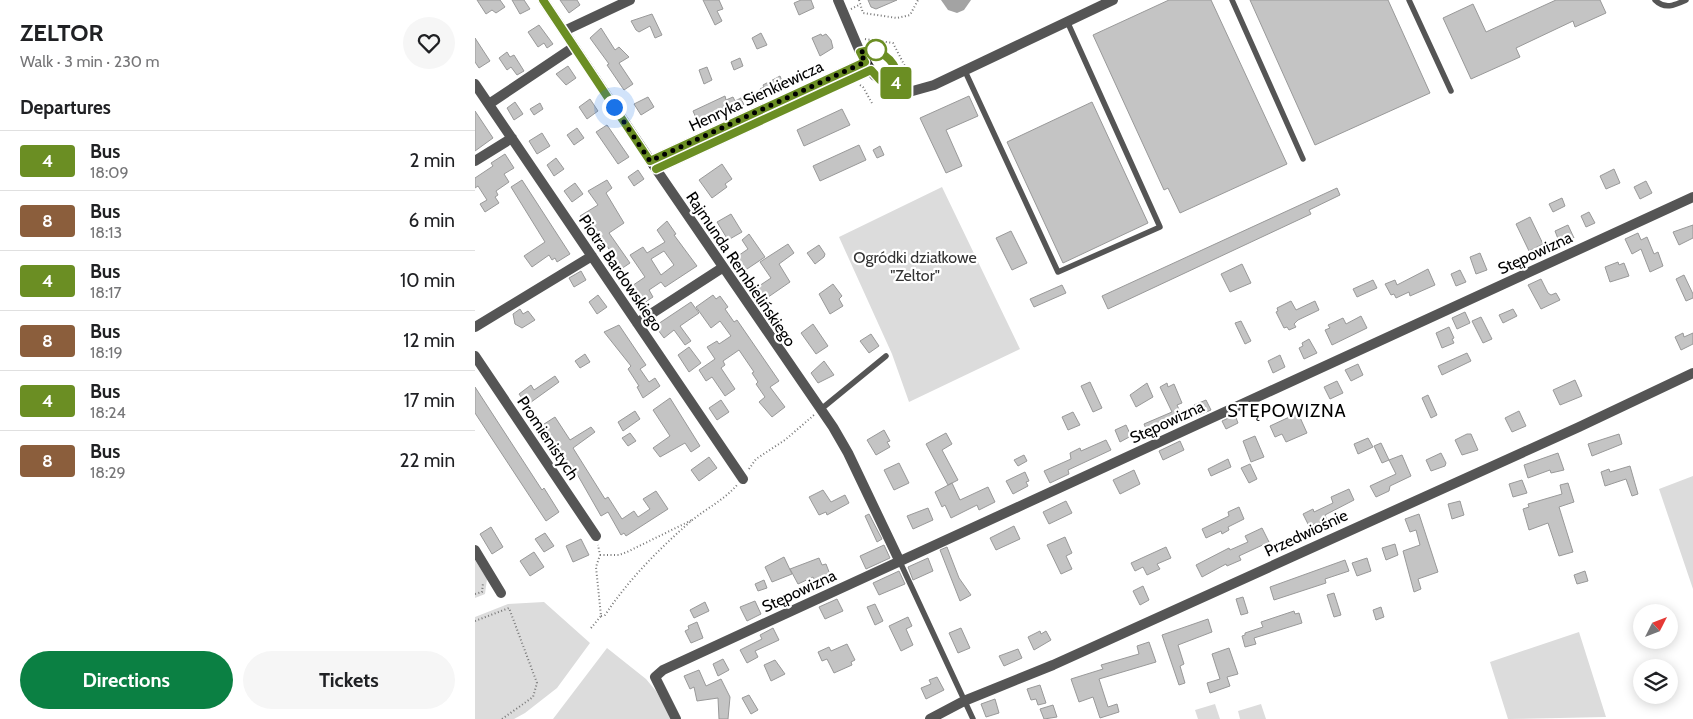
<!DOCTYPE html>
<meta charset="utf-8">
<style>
:root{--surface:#fff;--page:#f6f6f6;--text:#202124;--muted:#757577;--line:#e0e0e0;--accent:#0b8043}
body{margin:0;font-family:Cabin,sans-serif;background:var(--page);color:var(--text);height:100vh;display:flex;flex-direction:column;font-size:19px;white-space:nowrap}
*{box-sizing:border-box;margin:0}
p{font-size:16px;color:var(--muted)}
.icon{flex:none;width:28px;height:28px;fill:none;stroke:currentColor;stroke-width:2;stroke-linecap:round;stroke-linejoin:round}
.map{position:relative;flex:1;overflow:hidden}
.details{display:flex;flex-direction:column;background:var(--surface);width:475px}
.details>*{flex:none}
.badge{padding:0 10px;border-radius:4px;font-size:18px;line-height:32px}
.needle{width:32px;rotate:48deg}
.tools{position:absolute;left:1158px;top:604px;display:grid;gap:10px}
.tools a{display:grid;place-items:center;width:45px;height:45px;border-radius:50%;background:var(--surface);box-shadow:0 2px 12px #0003;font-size:25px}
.you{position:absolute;width:25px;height:25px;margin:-12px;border:4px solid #fff;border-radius:50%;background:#1a73e8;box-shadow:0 0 0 8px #1a73e833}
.map>.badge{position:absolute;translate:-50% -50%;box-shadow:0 0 0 2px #fff}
h2{padding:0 20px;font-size:19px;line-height:45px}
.round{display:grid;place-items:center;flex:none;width:52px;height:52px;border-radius:26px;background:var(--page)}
.summary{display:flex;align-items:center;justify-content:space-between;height:85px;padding:0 20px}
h1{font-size:24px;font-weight:800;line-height:38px}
.primary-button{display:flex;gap:10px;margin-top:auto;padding:10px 20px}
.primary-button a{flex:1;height:58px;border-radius:30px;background:var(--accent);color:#fff;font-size:20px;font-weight:800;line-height:58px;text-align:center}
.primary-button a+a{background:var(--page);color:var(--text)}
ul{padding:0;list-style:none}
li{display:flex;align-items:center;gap:15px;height:60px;padding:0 20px;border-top:1px solid var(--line)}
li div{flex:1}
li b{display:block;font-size:19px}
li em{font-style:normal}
li .badge{min-width:55px;font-weight:700;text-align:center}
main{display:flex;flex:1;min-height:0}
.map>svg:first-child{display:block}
.green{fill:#dcdcdc}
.water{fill:#a3a3a3}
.building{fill:#c4c4c4;stroke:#999;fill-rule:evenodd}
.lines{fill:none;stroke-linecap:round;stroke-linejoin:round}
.path{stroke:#777;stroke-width:2;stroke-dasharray:1 2.5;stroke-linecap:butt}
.lane{stroke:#555;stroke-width:5.5}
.street{stroke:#555;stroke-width:10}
.secondary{stroke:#222;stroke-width:10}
.line-casing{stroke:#fff;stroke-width:11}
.line{stroke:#6b8e23;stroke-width:8}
.walk{stroke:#000;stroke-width:5;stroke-dasharray:0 9}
.stop-dot{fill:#fff;stroke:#6b8e23;stroke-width:2.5}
.labels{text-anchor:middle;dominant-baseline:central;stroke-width:4.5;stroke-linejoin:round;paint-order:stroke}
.street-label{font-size:16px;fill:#000;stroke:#fff}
.park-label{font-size:16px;fill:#333;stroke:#fff}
.neighbourhood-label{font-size:18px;letter-spacing:1px;fill:#000;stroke:#fff}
</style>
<main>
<section class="details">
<div class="summary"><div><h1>ZELTOR</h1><p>Walk · 3 min · 230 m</p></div><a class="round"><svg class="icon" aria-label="heart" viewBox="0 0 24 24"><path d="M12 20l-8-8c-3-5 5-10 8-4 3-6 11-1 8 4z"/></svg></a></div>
<h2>Departures</h2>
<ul>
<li><span class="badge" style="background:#6b8e23;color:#fff">4</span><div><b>Bus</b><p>18:09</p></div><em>2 min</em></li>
<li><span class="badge" style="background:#8b5e3c;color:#fff">8</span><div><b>Bus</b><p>18:13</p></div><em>6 min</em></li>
<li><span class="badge" style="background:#6b8e23;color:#fff">4</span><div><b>Bus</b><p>18:17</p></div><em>10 min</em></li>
<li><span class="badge" style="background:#8b5e3c;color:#fff">8</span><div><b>Bus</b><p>18:19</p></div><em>12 min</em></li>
<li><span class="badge" style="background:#6b8e23;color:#fff">4</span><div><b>Bus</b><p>18:24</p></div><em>17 min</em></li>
<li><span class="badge" style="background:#8b5e3c;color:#fff">8</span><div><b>Bus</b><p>18:29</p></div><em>22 min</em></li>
</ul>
<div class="primary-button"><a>Directions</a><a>Tickets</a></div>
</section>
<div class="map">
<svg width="1218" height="719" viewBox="0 0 1218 719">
<rect width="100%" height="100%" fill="#fff"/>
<path class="green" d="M467,187L545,349L434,402L417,354L364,237Z
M1218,476V589L1184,489Z
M0,560L12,579L10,594L0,598Z
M69,602L115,643L82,688L50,713L39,719H0V617L33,604Z
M1104,632L1131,717L1033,719L1015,662Z
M132,648L171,679L181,691L197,719H78Z
M740,704L745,719H723L720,710Z
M786,704L791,719H765L763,711Z"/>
<path class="water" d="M466,0H496L489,10L482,13L473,10Z"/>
<path class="building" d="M2,0H25L30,7L21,13L17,10L11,14Z
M37,0H49L55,9L45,14Z
M85,0H102L105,5L94,13Z
M228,0H244L248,9L242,11L247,21L240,25Z
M326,0H336L339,8L324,15L319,3Z
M393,0H422L401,9L396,7Z
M694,0H736L812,164L705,213L693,188L689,190L618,35Z
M775,0H913L955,93L840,145Z
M1081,0H1125L1131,13L1100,27L1098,21L1041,48L1045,57L996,79L968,18L998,4L1011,32Z
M177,14L187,35L180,38L175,26L164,32L161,30L156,21Z
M64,25L78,44L72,48L69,43L63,47L53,32Z
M126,28L140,50L144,47L154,57L144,63L158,84L149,90L132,65L134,64L115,38Z
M286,33L292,45L282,49L277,38Z
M346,34L347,36L351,34L356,40L358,48L345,56L337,38Z
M0,38L15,61L4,68L0,62Z
M32,52L35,57L39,55L49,71L42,75L36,67L32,70L24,58Z
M265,58L268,66L259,70L256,62Z
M93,66L101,78L91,85L81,74Z
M232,67L237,80L229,84L224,70Z
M305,76L309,86L288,96L285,89L289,87L288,85Z
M250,96L251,100L258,97L260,101L266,98L269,105L224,125L218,111Z
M494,96L503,116L471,130L487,166L471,173L445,118Z
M173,97L179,107L166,115L159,104Z
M115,99L123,111L112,119L104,107Z
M40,102L48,114L39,120L32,108Z
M617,102L673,223L588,263L532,142Z
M65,103L68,109L59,115L55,109Z
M367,109L375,125L329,146L322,130Z
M0,111L18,138L0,151Z
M132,125L154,157L143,164L121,132Z
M102,128L109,138L99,145L92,135Z
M67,133L75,146L62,154L54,141Z
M384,145L391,160L345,181L338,166Z
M405,146L409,155L402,158L398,150Z
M30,154L39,168L29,174L34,182L21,191L23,195L20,197L24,203L10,212L5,204L12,200L3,186L0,188V178L18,166L16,163Z
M81,158L89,169L79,176L72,165Z
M247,164L257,179L250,184L252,187L237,198L224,180Z
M1139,169L1145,183L1131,189L1125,176Z
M163,170L169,179L159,186L153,177Z
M47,180L95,254L82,262L80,258L77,260L74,255L57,267L49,256L70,242L36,187Z
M132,180L137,188L131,193L149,223L134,233L155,263L143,271L136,261L140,258L132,246L127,249L105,216L123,205L113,191Z
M1171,181L1177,193L1165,199L1159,187Z
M100,183L108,194L97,202L89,191Z
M862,188L865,195L834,210L836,214L633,309L627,296Z
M1087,198L1090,206L1078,212L1074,204Z
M1114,212L1120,223L1111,227L1106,216Z
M256,214L267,232L253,240L242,222Z
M1055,217L1068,244L1054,251L1041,224Z
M192,221L201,234L199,235L222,266L190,287L186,282L174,290L178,297L166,305L154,288L170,277L155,255L168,247L172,253L190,242L182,230ZM189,251L199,265L186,275L176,259Z
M1093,225L1099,238L1085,244L1080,231Z
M1218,225V238L1204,245L1198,232Z
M536,231L552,263L537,270L521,238Z
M1163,233L1166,240L1172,237L1179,254L1183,252L1188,266L1175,272L1166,249L1157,254L1150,239Z
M274,234L290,257L266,273L257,260L273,249L267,240Z
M313,244L319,253L304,264L315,282L286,302L278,290L296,278L285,262Z
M344,245L350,254L349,257L340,264L332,253Z
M1005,253L1012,270L1001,274L995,257Z
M1143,262L1144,265L1149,263L1154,276L1135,282L1130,267Z
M767,264L776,283L755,292L746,274Z
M953,269L960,285L935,296L934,292L921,298L919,294L916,295L910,284L920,280L922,285Z
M985,270L991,282L981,286L976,274Z
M106,271L111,280L99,287L94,278Z
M1209,275L1218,294V298L1211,301L1201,279Z
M1066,279L1073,293L1076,295L1081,293L1085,300L1066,309L1053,285Z
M898,280L902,288L882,297L878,289Z
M358,284L367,296L364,299L368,306L355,314L344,294Z
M587,285L591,293L559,307L555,299Z
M123,295L132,307L122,314L114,302Z
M238,295L241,299L245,296L253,307L250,309L259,322L262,320L304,381L295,387L310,407L297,417L284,402L290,397L281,384L283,382L277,373L279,372L264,350L248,361L250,365L246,368L260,389L250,396L237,377L231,381L224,370L240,359L232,347L242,341L244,344L256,336L245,321L236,328L221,307Z
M816,301L821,310L840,301L844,310L823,320L819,324L821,327L814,330L812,327L809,328L801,312L803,311L802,308Z
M216,302L224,313L205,326L216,341L210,345L199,330L189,338L180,326Z
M45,309L48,314L53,311L60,320L47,328L40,324L38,314Z
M1038,309L1042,316L1028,323L1024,315Z
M990,312L995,323L982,329L977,318Z
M886,316L892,328L857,345L850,330L855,328L853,325L868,318L871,324Z
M1006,317L1017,339L1008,343L997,321Z
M766,321L776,341L770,344L760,323Z
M338,324L353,346L341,354L326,333Z
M144,325L171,365L165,369L174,382L180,378L185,386L168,398L162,387L164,386L153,369L156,366L129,332Z
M974,327L979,338L977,339L979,343L967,348L961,333Z
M1208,333L1209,337L1218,333V344L1206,350L1200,337Z
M396,334L404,346L394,353L385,341Z
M834,339L842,353L829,359L824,348L828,346L827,343Z
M214,347L226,363L214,372L203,355Z
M992,353L996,361L967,375L963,366Z
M110,354L115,362L105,368L100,361Z
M805,355L810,367L798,373L793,361Z
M349,361L359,375L343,383L336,373Z
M883,364L888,375L876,381L870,370Z
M80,376L84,382L52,405L44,394L56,385L59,390Z
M1100,380L1107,396L1085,405L1078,390Z
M862,381L868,393L855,399L849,387Z
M615,382L627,408L618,412L606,386Z
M672,383L678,397L661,407L655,395Z
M692,383L693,387L699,384L707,403L702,405L708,418L674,436L669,424L697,412L685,387Z
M0,387L67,490L69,488L84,512L71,521L0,413Z
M953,395L962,415L956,418L947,398Z
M195,398L225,446L216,452L210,443L185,457L178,448L195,436L178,410Z
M246,400L254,412L242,420L234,408Z
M731,400L736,410L724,415L719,405Z
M160,411L165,419L148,431L143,422Z
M1044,411L1051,426L1037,432L1030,418Z
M598,412L605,425L593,430L587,417Z
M823,413L832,433L811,442L807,434L800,437L795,426Z
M760,415L763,423L751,429L747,421Z
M80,417L95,440L116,427L120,432L98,448L130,499L133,497L147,519L159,511L163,517L175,509L168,499L181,491L193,509L151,536L149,533L146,535L133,512L126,516L102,474L100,475L73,432L71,433L66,426Z
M651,425L656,436L645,442L640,430Z
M409,430L415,441L412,442L415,447L401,455L392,440Z
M155,433L161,441L153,446L147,438Z
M471,433L477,444L467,450L483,480L473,485L451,444Z
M992,434H996L1003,450L987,455L980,440Z
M1144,434L1147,444L1117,456L1113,444Z
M780,436L789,457L776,462L768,441Z
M893,438L898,447L883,454L879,444Z
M631,440L636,450L593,470L594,474L575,483L569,471L596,459L595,453L605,448L606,451Z
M705,441L709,450L688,460L684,451Z
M906,443L914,460L907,463L899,446Z
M966,453L971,463L970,466L956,471L951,460Z
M1083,453L1089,470L1076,473L1075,470L1053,478L1049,465Z
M549,455L552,461L543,466L539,460Z
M927,455L936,476L915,486L914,491L901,497L895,486L921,474L914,460Z
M234,457L242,468L224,481L216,470Z
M753,459L756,467L736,476L733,469Z
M424,463L434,483L419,490L409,470Z
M775,464L782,479L774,483L766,468Z
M1155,466L1163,494L1157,496L1151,479L1130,486L1126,472L1134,469L1135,472Z
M659,470L665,484L645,494L638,480Z
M550,472L554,481L551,482L553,486L538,494L531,481Z
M1047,480L1052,493L1038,497L1034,484Z
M477,483L485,500L513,487L520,502L504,510L502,505L476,518L470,505L467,507L460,492Z
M1093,483L1099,502L1084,507L1098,552L1084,556L1073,523L1054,530L1048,509L1054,507L1053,504L1087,494L1085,485Z
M874,489L879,500L850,515L852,520L834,526L828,514L838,509L839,512L858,503L856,497Z
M348,490L356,502L370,495L374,503L352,515L351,512L344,515L334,497Z
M591,501L597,513L574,524L568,512Z
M985,501L989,515L977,519L973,504Z
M764,507L769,519L753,527L754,530L747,534L746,531L731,538L727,529L754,516L753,512Z
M453,508L458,520L438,529L432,516Z
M394,514L407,539L402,542L390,516Z
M944,514L963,572L943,579L946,589L939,592L928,551L945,545L941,530L935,532L930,519Z
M539,526L545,539L521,550L515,538Z
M16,527L28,547L17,554L5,534Z
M787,528L794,542L764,556L766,560L752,566L751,564L727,577L721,565L754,548L755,550L773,542L770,536Z
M70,533L79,546L69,552L60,539Z
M590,537L597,553L591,556L597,569L586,574L572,545Z
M106,539L114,555L98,562L91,546Z
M920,544L923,555L911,560L907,548Z
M409,545L415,558L391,569L385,556Z
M472,547L484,578L496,595L485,601L465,550Z
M691,547L696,558L682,564L685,569L672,575L668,567L660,571L656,563Z
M59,552L69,567L55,576L45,561Z
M309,557L317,574L297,582L290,567Z
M344,558L347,565L351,564L356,577L342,584L338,577L323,584L315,569Z
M453,558L458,571L438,580L433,567Z
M892,558L896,571L882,576L877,563Z
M870,560L874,571L850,579L851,583L799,600L795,587Z
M424,571L430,584L404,595L398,583Z
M1110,571L1113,581L1102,584L1099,575Z
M289,580L292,588L283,591L280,584Z
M668,586L674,600L665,605L658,591Z
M859,593L866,615L859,617L852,595Z
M768,597L773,613L766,615L761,599Z
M362,599L368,611L350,619L344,607Z
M280,601L286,614L272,621L265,607Z
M230,602L234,611L219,618L215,610Z
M400,604L408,621L400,625L392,607Z
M906,607L909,617L901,620L898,610Z
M819,611L820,614L824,613L827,623L779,638L781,644L770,647L767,636L770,635V633L788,627L786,622Z
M433,617L437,626L431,629L438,645L426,651L414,626Z
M733,619L737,632L703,645L709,664L705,666L710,683L704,685L687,635Z
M222,622L228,638L216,643L210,631L214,629L213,626Z
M298,628L304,640L280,651L283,657L272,663L265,650L287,639L285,635Z
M486,628L495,648L483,653L474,633Z
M565,631L566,634L571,631L576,640L559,650L553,637Z
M674,642L681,662L624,679L633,707L642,704L644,712L625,718L618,697L604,702L596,679L628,669L626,665L664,654L662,646Z
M372,644L380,660L376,662L377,665L359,673L352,659L347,661L343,652L354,647L356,651Z
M754,648L763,674L752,677L755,686L735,693L732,683L745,679L737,654Z
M543,649L547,658L529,666L524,656Z
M248,659L254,670L243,676L238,664Z
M300,660L310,674L296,681L289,665Z
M224,670L231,686L246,679L255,697L253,719H244L243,698L222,701L219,687L215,689L209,676Z
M462,677L469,690L451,699L446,688L456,684L454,680Z
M565,685L571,703L563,705L561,699L556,700L552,689Z
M274,695L283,710L276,714L267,698Z
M520,699L524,713L511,717L506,704Z
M578,705L582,717L569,719L565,709Z"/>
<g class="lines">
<path class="path" d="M384,0L388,13L422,18L435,15L443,0
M376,9L384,5
M390,39L418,43L437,80
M385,85L388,87L398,105
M274,469L281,459L310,440L339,415
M125,555H144L152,552L217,520
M0,594L7,592L8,583
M126,616L130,615C154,579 184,549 216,521C232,508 249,500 262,485
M0,621L34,608L62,683L58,697L27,719
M116,628L126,616L121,567L125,555L123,545"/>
<path class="lane" d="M757,0L828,159
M934,0L976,91
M1180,0C1190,10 1200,5 1211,0
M385,52C404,46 419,59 424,77L417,87
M489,69L583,272L685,227L592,21
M345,410L411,356
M425,562L498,719"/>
<path class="street" d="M363,0L385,52
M89,31L155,0
M0,84L268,479
M417,87L434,92L459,85L638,0
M14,104L99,47
M0,161L37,138
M181,169L358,427L373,453L425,562
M162,323L247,268
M0,327L117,256
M0,356L121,536
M0,550L26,593
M201,719L180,677L188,670L1218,197
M455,719L489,701L578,665L1104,427L1218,373"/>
<path class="secondary" d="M68,0L181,169L395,70
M385,52L399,75L417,87
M175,161L390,62"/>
</g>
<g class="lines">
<g class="line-casing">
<path id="line" d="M68,0L175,161L390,62L385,52C404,46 419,59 424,77L417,87L405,80L396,70L181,169"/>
</g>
<use href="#line" class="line"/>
<path class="walk" d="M139,107L175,161L390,62L385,52L401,50"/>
</g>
<circle class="stop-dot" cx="401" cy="50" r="10"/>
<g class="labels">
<g class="street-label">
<text transform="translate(281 96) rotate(-25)">Henryka Sienkiewicza</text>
<text transform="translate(1060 253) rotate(-25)">Stępowizna</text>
<text transform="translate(266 269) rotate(56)">Rajmunda Rembielińskiego</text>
<text transform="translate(146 273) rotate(56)">Piotra Bardowskiego</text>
<text transform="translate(692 422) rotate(-25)">Stępowizna</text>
<text transform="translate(73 438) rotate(56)">Promienistych</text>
<text transform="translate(831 533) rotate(-25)">Przedwiośnie</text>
<text transform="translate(324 591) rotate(-25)">Stępowizna</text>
</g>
<g class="park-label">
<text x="440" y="257">Ogródki działkowe<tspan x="440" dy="18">"Zeltor"</tspan></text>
</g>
<g class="neighbourhood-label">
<text x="812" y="411">STĘPOWIZNA</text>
</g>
</g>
</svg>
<div class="tools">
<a><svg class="needle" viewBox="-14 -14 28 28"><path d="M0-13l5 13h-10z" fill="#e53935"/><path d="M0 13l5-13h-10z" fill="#757577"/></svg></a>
<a><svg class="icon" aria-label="layers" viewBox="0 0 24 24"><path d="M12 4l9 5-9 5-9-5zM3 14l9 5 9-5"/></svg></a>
</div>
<div class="you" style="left:139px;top:107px"></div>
<b class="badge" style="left:421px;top:83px;background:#6b8e23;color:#fff">4</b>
</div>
</main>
